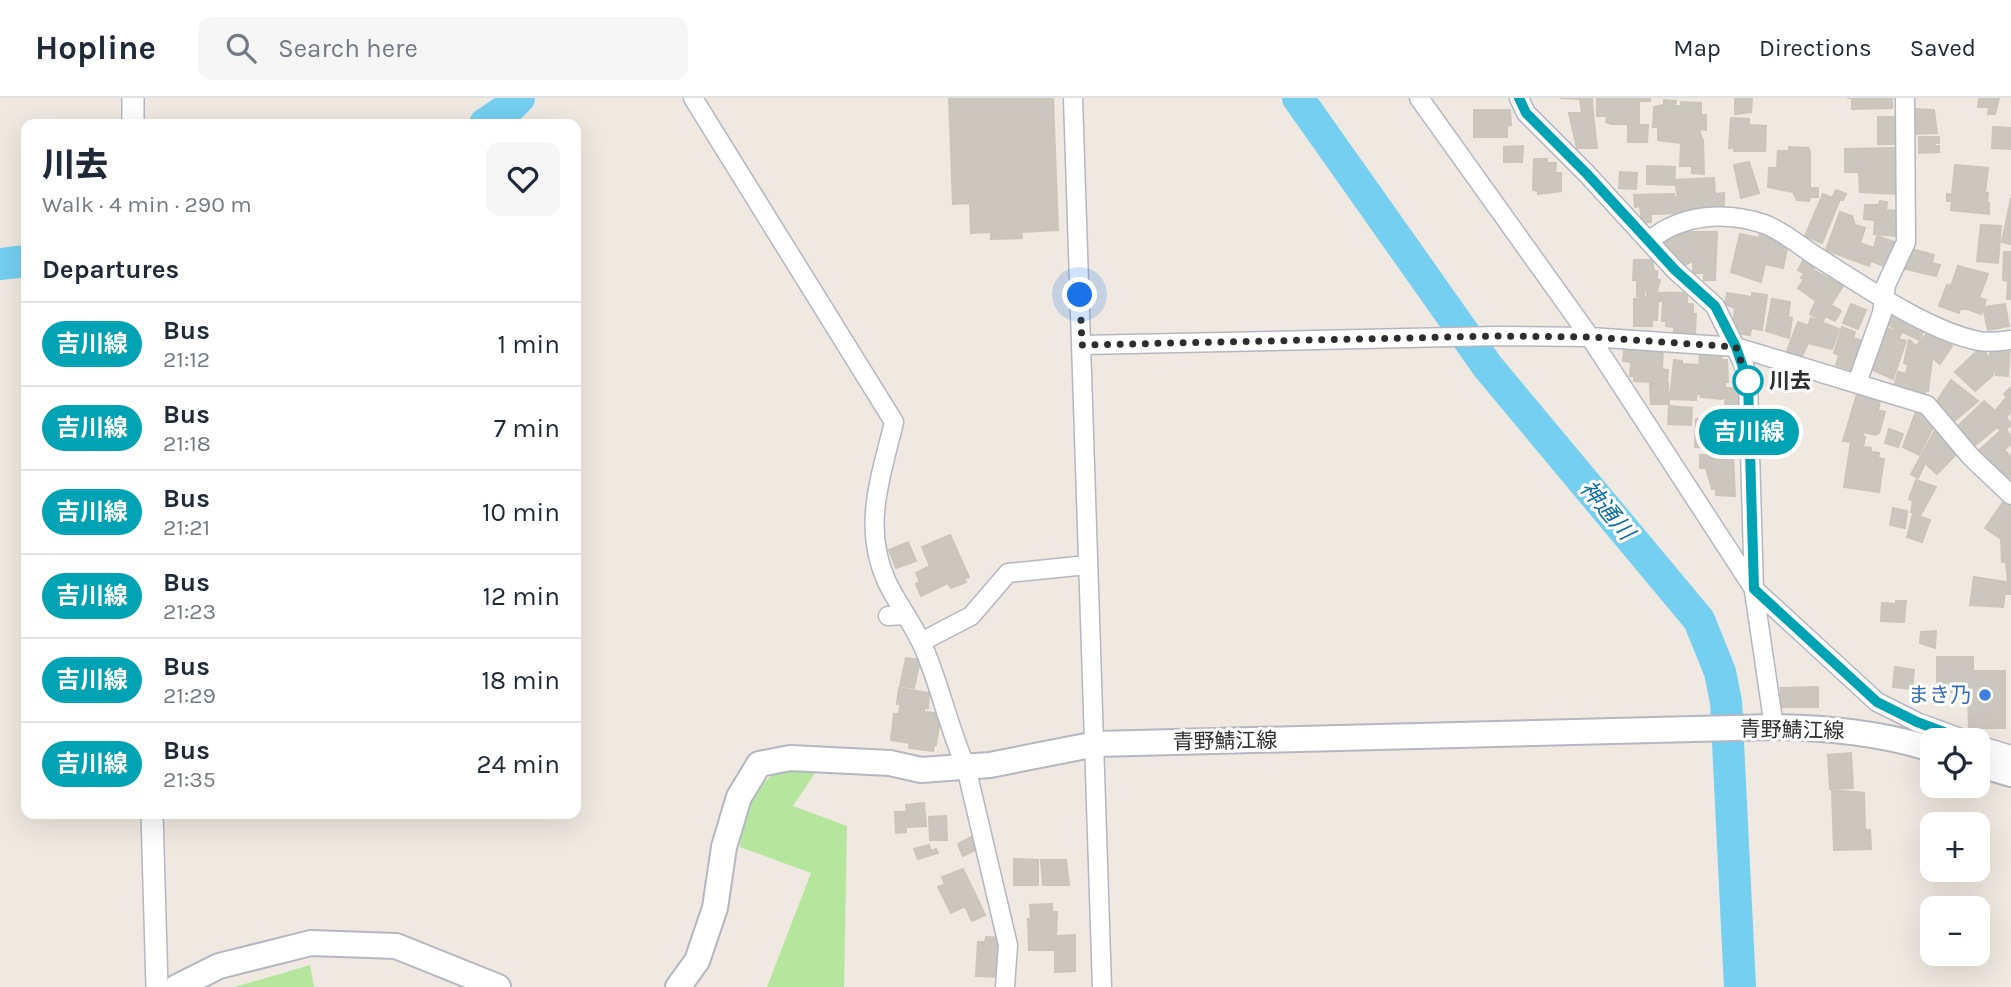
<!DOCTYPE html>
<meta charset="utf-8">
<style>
:root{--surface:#fff;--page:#f6f6f7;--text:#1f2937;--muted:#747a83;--line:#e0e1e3}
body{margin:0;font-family:Karla,"Noto Sans JP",sans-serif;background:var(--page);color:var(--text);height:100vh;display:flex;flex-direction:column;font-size:26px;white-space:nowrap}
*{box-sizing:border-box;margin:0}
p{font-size:23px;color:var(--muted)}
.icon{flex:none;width:38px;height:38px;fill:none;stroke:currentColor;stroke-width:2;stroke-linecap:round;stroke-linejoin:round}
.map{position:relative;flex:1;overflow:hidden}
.sheet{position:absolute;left:21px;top:21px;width:560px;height:700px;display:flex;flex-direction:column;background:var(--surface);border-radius:14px;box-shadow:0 7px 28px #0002}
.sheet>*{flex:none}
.badge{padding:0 14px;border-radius:23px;font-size:24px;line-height:46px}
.tools{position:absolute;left:1920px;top:630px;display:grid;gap:14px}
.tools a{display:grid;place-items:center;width:70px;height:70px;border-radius:14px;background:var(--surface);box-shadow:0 7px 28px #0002;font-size:35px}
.you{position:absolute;width:35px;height:35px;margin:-18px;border:5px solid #fff;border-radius:50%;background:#1a73e8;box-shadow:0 0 0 10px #1a73e833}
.map>.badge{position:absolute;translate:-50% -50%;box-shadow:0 0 0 4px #fff}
h2{padding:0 21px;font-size:26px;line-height:63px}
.round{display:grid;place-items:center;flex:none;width:74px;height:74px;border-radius:14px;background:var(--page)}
.head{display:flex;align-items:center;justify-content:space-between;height:119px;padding:0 21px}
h1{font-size:33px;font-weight:800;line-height:52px}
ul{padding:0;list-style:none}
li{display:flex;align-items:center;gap:21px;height:84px;padding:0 21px;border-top:2px solid var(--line)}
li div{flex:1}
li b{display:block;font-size:26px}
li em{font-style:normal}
li .badge{min-width:77px;font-weight:700;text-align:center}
header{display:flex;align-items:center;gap:42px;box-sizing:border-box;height:98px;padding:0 35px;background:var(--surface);border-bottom:2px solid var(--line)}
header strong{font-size:33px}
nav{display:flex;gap:38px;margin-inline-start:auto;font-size:24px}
.search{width:490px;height:63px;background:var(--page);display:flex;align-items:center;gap:18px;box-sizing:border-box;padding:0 24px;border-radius:14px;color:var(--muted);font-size:26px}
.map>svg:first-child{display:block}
.green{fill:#b6e59e}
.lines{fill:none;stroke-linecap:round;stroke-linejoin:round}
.river{stroke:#75cff0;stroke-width:32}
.building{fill:#cbc7bf;stroke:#cbc5ba;stroke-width:2}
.minor-casing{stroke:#b4b7c1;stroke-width:21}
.tertiary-casing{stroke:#b4b7c1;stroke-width:24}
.secondary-casing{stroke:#b4b7c1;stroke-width:28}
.minor{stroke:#fff;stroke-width:18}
.tertiary{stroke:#fff;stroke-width:21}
.secondary{stroke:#fff;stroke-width:24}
.line-casing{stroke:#fff;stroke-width:16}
.line{stroke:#00a3b4;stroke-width:10}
.walk{stroke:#2e2e2e;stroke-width:7;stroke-dasharray:0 12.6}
.stop-dot{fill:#fff;stroke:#00a3b4;stroke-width:3.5}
.shop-dot{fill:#3f7fe0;stroke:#fff;stroke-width:2.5}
.labels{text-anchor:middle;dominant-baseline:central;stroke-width:6;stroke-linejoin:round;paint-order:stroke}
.stop-label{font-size:21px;font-weight:bold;fill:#2e2e2e;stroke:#fff;text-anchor:start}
.shop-label{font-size:21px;fill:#366cbe;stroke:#fff;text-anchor:end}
.street-label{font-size:21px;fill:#2e2e2e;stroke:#fff}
.water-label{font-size:23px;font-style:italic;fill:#0d6fa3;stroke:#fff}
</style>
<header>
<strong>Hopline</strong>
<div class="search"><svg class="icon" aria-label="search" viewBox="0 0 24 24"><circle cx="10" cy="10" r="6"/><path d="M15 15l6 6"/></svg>Search here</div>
<nav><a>Map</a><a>Directions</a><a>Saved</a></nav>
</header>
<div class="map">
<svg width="2011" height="889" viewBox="0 0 2011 889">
<rect width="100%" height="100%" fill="#efe9e1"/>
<path class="green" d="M817,672L793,708L847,728L844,889H767L811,775L740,749L741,708L776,673Z
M310,867L314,889H235Z"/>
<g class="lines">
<path class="river" d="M1298,0L1488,269L1699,522L1720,574L1726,604L1740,889
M485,26L510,9L519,0
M0,166L26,163"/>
</g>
<path class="building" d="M949,0H1053L1058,132L1021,134L1022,140L991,141V134L971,135L970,105L953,106Z
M1560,0H1592L1593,15H1582L1580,1Z
M1597,0H1650V3H1639V26H1612L1606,24L1607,18H1597Z
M1735,0H1752L1751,14L1735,16Z
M1847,0H1892V10L1852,11V0Z
M1979,0H1999L1995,16H1988L1989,9H1978Z
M1664,2L1676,3L1675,8H1681V4L1701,5V17H1706V32L1700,31V36L1703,42L1704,76L1692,75V68H1680L1681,45L1658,42V29H1653L1654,9L1664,7Z
M1913,11L1934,12L1937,35L1913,36Z
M1474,12H1510L1511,27L1507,28V39H1474Z
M1569,15H1593L1597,50H1577Z
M1878,19H1896V46H1878Z
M1731,20L1749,21V27L1766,28L1765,53H1734V50H1729Z
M1628,26L1648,27L1647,44H1628Z
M1993,29L2011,30V51L1992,50Z
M1919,39H1939V45H1935V48H1939V54L1919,55Z
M1523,48L1522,64H1504V49Z
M1789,49L1808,50L1810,53V90H1818V99H1810L1809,103L1797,102L1793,94L1768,89L1769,70H1777L1778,53H1789Z
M1896,50V96L1860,94L1859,76L1864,74H1845V51Z
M1534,61H1547V65H1556L1555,75H1561V93L1538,96V93L1533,92Z
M1749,64L1759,95L1741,100L1734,67Z
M1955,67L1988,70L1985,95H1988L1987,105H1989V116L1951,112L1952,103H1947V96L1952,97Z
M1647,68L1675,69L1674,87L1647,86Z
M1620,74L1637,75L1636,91L1619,90Z
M1714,80L1715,96L1724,95V113L1680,114L1675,82Z
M1836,92L1846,96L1843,102L1840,101L1822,145L1805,138L1823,96L1832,100Z
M1674,96V100L1680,99V115L1651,116V124L1642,125L1640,108L1635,109L1634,97Z
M2011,100V146L2002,144Z
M1880,103L1887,104L1886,112L1898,113L1896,138L1874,136L1875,122L1864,121L1865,107H1879Z
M1840,114L1852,118L1855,127L1865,130L1860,145L1874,150L1869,168L1826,152Z
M1981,127L2001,128L1998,165L1977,163Z
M1683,134H1717L1715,182H1704V175H1693V163L1684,167L1663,145Z
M1760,135L1780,140V144L1788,146L1783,170L1765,166L1761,184L1731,174L1740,136L1759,140Z
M1877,138L1895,144L1886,169L1871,163Z
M1908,150L1934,157L1932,165L1940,167L1936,178L1902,170Z
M2004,154H2011V201H2007L2008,183L2003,182Z
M1805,159L1817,165L1813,172L1843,188L1831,207L1841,213L1835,223L1825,218L1823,223L1810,216L1816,203L1798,190L1804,181L1801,180L1804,175L1798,172Z
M1634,162H1652L1654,173H1657V182H1660L1657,193H1644V198H1637V182H1633Z
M1958,168L1988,176L1979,200L1986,202L1981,216L1967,211H1960L1959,215L1939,208L1947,187L1951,188Z
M1647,194L1684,195L1687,197V206H1693V216H1696L1695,236H1674V229L1666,228V223H1662L1663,203H1658L1657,222H1652V228H1634V201L1647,199Z
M1727,195L1752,199V195L1767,197L1762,232L1751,230L1750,237L1736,235L1737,228L1733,227L1735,210L1725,206Z
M1772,201L1790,204L1788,219L1792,220L1789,240L1766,233Z
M1851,206L1866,212L1858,231L1843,225Z
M2005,206L2009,228L1988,232L1983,209Z
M1895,211L1926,228L1919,242L1886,226Z
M1811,220L1839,231L1832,251L1808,245L1802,259L1787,253L1798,224L1808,228Z
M1842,229L1855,234L1853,240L1863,243L1853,272L1836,267L1839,257L1834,255Z
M1887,230L1901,235L1899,241L1906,243L1893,281L1868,270L1880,232L1885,234Z
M1931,230L1952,248L1940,266L1917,247Z
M1909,242L1932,262L1928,293L1925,292V295L1894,289L1898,274L1906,276L1908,267L1904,265Z
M2010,246L2008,278L1996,277L1994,261H1990L1991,248Z
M1624,249L1663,251L1662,271L1668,272L1667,285L1634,283V278H1630L1631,264L1623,263Z
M1981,249L1990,261H1994L1993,277L1975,293L1955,274Z
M1700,254L1722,255L1721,262H1727L1728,284H1725V299L1722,301L1701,299L1702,297L1698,296Z
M1674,262L1682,263V266L1698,267L1696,302L1670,301Z
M1951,282L1978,303L1954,323L1937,303Z
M1668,285L1669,306H1651L1650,286Z
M2011,289V314L2006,319L2011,326L2007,331L2004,328L2000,332L1997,329L1973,349L1956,330L1984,303L1995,313L2007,299L2004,296Z
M1726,290H1738L1739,312L1725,311Z
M1857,296L1880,303L1878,312L1885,314L1879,335L1875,337L1864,334L1863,338L1852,335L1850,344L1843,343Z
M1669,308L1692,310L1691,327L1668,326Z
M1917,311L1937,322L1919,357L1903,349Z
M1696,321L1725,322V327H1735L1737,350L1695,349Z
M1937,329L1960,352L1937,376L1925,365L1918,380L1911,376Z
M2004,330L2011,338V346L2004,352L2011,359V379L2006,384L1978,353Z
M1889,331L1903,336L1898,349L1885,345Z
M1852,337L1865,339L1863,349L1871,350V354L1879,355L1878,360L1884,361L1879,394L1844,389Z
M1700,357H1733L1735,398L1716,397V391H1712L1706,370H1700Z
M1916,382L1936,389L1920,418L1911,414L1913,403L1909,401Z
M2006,400L2011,404V464H2002L2001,441L1985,430Z
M1893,410L1907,413L1905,430L1890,427Z
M1913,416L1930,422L1922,444L1907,439Z
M950,437L969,479L964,481L966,484L951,490L948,485L921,498L916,486L920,484L916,475L930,468L922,449Z
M908,444L916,463L896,470L889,452Z
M2006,464H2011V496L2005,495L2008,486Z
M1974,479L2006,484L2003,509L1970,507Z
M1896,503H1906L1904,524L1881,523L1882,505L1896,506Z
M1936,533L1935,550L1920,545L1921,534Z
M1937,559H1973V573H2005V630H1969L1968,594H1937Z
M906,560L920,562L914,590L900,588Z
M1895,569L1914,572L1912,591L1893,589Z
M1818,589V609H1781V590Z
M899,590L929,595L928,610L897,606Z
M900,608L924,611V614L935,615V620L940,621L936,647H934L933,653L909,650L910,645L891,642L894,616H899Z
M1851,655L1853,690L1830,691L1828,657Z
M1832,692L1864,695L1865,732H1870L1871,751L1834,752Z
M924,705L926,728L908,729L906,707Z
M895,714H905L906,734L896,735Z
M946,718L947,742H930L929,719Z
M977,736L984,747L963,758L958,746Z
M929,747L931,753L936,751L938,755L918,761L914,751Z
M1014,761L1038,762V787H1014Z
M1041,762H1066L1069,787H1043Z
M963,771L978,802L951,815L938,789L945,786L942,779Z
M978,802L985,817L972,823L965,808Z
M1052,806V814H1057L1056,838L1075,837V873L1055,874V852H1029L1028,821H1031L1030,807Z
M986,839L1002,840V879L976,878L978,844H985Z"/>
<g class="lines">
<g class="minor-casing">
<path id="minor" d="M693,0L894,324C881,379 862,427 886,482C897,506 915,528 925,553C941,591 949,631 966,669L1008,847L1005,889
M1073,0L1102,889
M1419,0L1590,239L1754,491L1877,604L1917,624L1966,642
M1519,0L1526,15L1587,76L1675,172L1715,208L1744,267L1748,284L1754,493L1774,629
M1649,143C1681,116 1725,113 1764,126C1781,132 1799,147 1814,157C1859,185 1927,233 1979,243C1989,245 2001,243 2011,242
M1082,247L1498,238L1590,239L1736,249L1927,307L1971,359L2011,397
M1857,285L1882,215L1886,187L1906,144L1905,0
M888,518L905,517
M921,544L971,518L1008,475L1087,467
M1978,647L2011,657"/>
</g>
<g class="tertiary-casing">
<path id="tertiary" d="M133,0V26
M152,716L157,889"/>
</g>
<g class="secondary-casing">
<path id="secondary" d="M1978,666L2011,676
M177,889L219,868L311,845L396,848L498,889
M678,889L697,863L715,810L724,749L739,699L759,666L790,660L890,665L921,672L990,667L1096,646L1774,629C1829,630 1880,635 1932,651"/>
</g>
<use href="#minor" class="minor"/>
<use href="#tertiary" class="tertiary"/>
<use href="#secondary" class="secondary"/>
</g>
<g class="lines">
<g class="line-casing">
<path id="line" d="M1519,0L1526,15L1587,76L1675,172L1715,208L1736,249L1748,284L1754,491L1877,604L1917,624L1965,642"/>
</g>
<use href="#line" class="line"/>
<path class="walk" d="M1080,197L1082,247L1498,238L1590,239L1736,249L1748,283"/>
</g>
<circle class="stop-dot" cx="1748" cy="283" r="14"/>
<circle class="shop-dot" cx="1985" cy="597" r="7"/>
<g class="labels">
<g class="stop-label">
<text x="1769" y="283">川去</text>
</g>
<g class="shop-label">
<text x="1971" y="597">まき乃</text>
</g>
<g class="street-label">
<text transform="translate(1792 632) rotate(1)">青野鯖江線</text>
<text transform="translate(1225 643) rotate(-1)">青野鯖江線</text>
</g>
<g class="water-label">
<text transform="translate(1607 412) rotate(50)">神通川</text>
</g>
</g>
</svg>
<div class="tools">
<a><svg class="icon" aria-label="locate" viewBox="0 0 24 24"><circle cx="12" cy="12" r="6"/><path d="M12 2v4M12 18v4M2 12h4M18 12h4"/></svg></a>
<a>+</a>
<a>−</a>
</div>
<div class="you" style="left:1080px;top:197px"></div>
<b class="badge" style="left:1749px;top:334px;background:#00a3b4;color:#fff">吉川線</b>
<section class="sheet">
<div class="head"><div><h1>川去</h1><p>Walk · 4 min · 290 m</p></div><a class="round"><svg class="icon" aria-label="heart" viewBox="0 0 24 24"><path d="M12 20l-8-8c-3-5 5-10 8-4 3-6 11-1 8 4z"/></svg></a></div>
<h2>Departures</h2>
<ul>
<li><span class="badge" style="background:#00a3b4;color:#fff">吉川線</span><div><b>Bus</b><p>21:12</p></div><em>1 min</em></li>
<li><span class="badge" style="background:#00a3b4;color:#fff">吉川線</span><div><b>Bus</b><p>21:18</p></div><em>7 min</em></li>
<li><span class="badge" style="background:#00a3b4;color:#fff">吉川線</span><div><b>Bus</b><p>21:21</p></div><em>10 min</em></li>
<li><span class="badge" style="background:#00a3b4;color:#fff">吉川線</span><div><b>Bus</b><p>21:23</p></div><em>12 min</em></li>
<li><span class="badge" style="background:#00a3b4;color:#fff">吉川線</span><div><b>Bus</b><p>21:29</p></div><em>18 min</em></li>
<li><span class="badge" style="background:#00a3b4;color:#fff">吉川線</span><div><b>Bus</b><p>21:35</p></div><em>24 min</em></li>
</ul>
</section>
</div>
